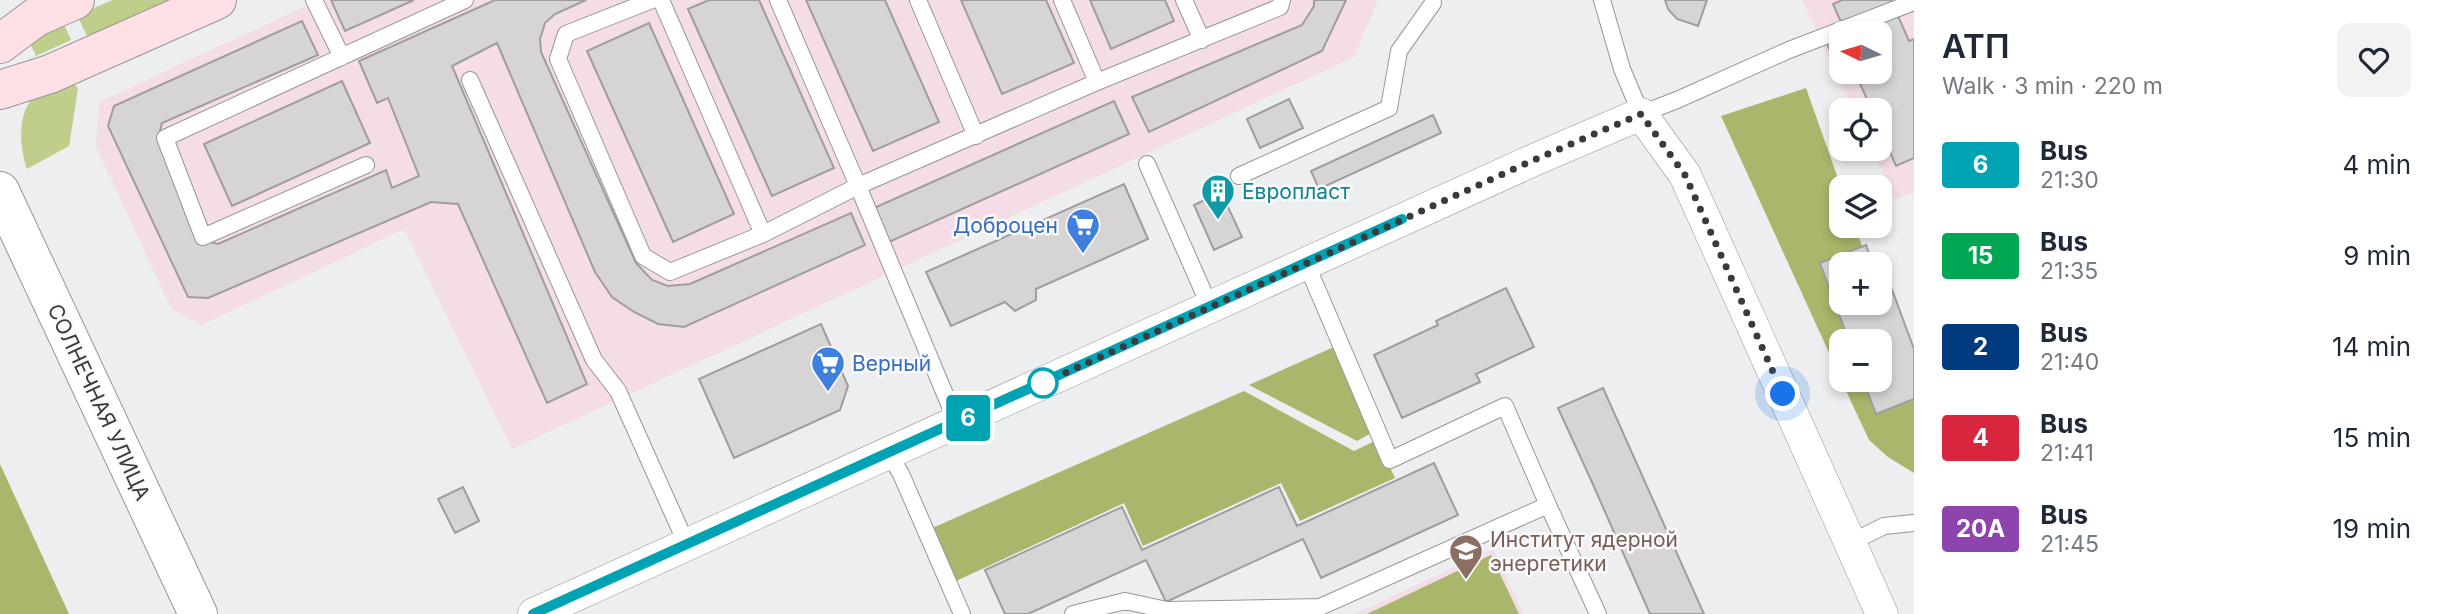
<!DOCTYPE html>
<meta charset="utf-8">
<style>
:root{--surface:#fff;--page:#f2f2f3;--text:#1f2937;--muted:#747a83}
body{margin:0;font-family:Inter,sans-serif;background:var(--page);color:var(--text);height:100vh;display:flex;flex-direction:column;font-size:26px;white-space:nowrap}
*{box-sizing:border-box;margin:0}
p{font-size:23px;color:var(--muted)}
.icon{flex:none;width:38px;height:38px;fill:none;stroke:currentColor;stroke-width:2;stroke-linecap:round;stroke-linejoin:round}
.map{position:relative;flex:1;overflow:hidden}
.side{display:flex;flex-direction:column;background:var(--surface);width:525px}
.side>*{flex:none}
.badge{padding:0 14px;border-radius:5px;font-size:24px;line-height:46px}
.needle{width:46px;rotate:275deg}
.fabs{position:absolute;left:1829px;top:21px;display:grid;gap:14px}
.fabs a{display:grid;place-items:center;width:63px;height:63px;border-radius:14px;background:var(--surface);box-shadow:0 4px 10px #0003;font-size:35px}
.you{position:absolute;width:35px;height:35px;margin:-18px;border:5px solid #fff;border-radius:50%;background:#1a73e8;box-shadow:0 0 0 10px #1a73e833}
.map>.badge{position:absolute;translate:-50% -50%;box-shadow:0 0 0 4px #fff}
.round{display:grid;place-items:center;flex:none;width:74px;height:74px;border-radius:14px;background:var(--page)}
.overview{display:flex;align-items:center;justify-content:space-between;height:119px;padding:0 28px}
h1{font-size:33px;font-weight:600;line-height:52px}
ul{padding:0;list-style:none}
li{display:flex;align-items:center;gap:21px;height:91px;padding:0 28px}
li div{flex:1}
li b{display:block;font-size:26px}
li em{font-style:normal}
li .badge{min-width:77px;font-weight:700;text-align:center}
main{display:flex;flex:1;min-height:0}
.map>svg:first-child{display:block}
.industrial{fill:#f5dde7;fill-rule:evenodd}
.green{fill:#bfce8a}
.forest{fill:#a8b76b}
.building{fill:#d6d4d5;stroke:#9f9d9f;stroke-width:2;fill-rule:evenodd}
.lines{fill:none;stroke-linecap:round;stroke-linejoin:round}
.service-casing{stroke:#959698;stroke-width:18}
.minor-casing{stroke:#959698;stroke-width:33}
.tertiary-casing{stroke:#959698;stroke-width:40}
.secondary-casing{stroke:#959698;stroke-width:40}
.service{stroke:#fff;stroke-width:16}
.minor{stroke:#fff;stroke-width:32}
.tertiary{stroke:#fff;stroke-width:38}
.secondary{stroke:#ffe0e4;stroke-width:38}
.line-casing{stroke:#fff;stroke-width:16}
.line{stroke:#00a3b4;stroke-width:10}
.walk{stroke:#3a3a3b;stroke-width:7;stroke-dasharray:0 12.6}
.stop-dot{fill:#fff;stroke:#00a3b4;stroke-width:3.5}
.labels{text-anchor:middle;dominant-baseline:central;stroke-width:5;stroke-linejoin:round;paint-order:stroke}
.culture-label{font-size:21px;fill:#0d838f;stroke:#fbfbfe;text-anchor:start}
.shop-label{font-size:21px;fill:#366cbe;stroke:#fbfbfe;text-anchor:end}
.street-label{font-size:21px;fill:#3a3a3b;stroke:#fbfbfe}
.education-label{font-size:21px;fill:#785e54;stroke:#fbfbfe;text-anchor:start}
</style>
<main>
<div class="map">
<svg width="1914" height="614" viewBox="0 0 1914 614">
<rect width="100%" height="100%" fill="#edeef0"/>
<path class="industrial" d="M319,0H1378L1354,57L512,449L404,229L202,325L172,310L96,147L99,102Z
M1802,0H1914V192L1895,200L1871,149H1880V110H1853ZM1841,33H1880V72H1841Z
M1493,549L1524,614H1355Z"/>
<path class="green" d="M113,0H177L88,38L77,15Z
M62,20L71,40L36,56L26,35Z
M68,75L78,89L69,146L27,169C20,148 16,113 35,96C45,88 57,82 68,75Z"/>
<path class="forest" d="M1806,88L1841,187V226H1855L1868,264H1841V303H1880V295L1914,392V473L1888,457L1869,440L1841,380H1880V341H1841V379L1721,116Z
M1336,346L1375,431L1357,441L1249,385Z
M1244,391L1354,451L1377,440L1395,478L1300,521L1281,483L1143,546L1124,503L954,582L930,529Z
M0,464L69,614H0Z
M1491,555L1519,614H1367Z"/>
<path class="building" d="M331,0H414L345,31Z
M495,0H586L555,14L545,23L540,39L541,52L636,263L652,280L668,286L690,284L851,213L865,245L684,327L658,324L634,312L612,297L595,272L497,43L452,66L587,384L547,403L458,204L431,202L208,298L188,297L108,126L114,106L302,21L318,55L162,123L159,135L201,240L218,244L386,170L392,188L419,176L388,98L377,103L359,61Z
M709,0H759L834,168L772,196L688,9Z
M806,0H885L939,122L873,151Z
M961,0H1046L1074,63L1002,94Z
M1090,0H1165L1174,21L1111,49Z
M1314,0H1346L1322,51L1149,132L1132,97L1302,25L1314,6Z
M1665,0H1707L1698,26L1677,19L1668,9Z
M1842,0H1891L1909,41L1914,39V158L1896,166L1880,128V110H1872L1857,77L1844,82L1824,37L1841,22L1833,4ZM1841,33H1880V72H1841Z
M649,23L734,214L673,242L587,51Z
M342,81L370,143L232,206L204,144Z
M1289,99L1303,128L1260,148L1247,119Z
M1114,101L1129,134L889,242L874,208Z
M1433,115L1441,133L1319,189L1311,171Z
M1124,184L1148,239L1036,289V300L1015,311L1005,302L951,326L926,272Z
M1221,192L1242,237L1214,250L1194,205Z
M1866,245L1873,264H1841V303H1880V272L1885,271L1914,349V399L1876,414L1863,380H1880V341H1849L1820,263Z
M1506,288L1534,347L1476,374L1480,382L1402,418L1374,355L1438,325L1436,321Z
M821,324L848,386L840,410L734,458L699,379Z
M1603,388L1704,614H1650L1591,480L1558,408Z
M1434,463L1458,515L1321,578L1303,539L1166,602L1146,560L1028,614H1005L985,570L1122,507L1142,550L1279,487L1297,526Z
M463,487L479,521L455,533L438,499Z"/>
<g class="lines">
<g class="service-casing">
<path id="service" d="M314,0L342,57
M652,0L566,34L558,59L643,256L670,272L763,234L858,186L778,0
M661,0L763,234
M918,0L976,136
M1062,0L1097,82
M1184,0L1202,40
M1602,0L1622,69L1641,114L1677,100L1789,50L1914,2
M470,80L594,360L618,391L687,545
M1147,164L1210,307
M366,165L203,237L165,138L465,0
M1239,176L1389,108L1399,51L1433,3
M1306,263L1390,460L1505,406L1548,505
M957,423L858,186L1097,82L1280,7L1282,0
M889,454L901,474L962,614
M1850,543L1884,526L1914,523
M1073,614L1125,601L1167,610L1320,607L1548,505L1598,614"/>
</g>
<g class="minor-casing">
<path id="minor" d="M534,614L1536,159L1641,114L1685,175L1882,614"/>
</g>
<g class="tertiary-casing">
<path id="tertiary" d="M0,191L198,614"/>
</g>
<g class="secondary-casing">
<path id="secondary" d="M0,44L36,17L75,0
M0,90L50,74L217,0"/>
</g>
<use href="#service" class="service"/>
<use href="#minor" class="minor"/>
<use href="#tertiary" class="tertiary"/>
<use href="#secondary" class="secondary"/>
</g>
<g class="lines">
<g class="line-casing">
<path id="line" d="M533,614L1402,219"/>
</g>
<use href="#line" class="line"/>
<path class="walk" d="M1043,383L1536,159L1641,114L1685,175L1783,394"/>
</g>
<defs>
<g id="building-pin" transform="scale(1.75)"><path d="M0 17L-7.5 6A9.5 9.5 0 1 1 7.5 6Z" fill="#0f9aa8" stroke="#fbfbfe"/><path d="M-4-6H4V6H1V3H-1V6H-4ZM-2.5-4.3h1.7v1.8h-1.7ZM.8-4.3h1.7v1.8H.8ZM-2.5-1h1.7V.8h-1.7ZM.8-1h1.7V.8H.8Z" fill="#fff"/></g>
<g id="supermarket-pin" transform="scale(1.75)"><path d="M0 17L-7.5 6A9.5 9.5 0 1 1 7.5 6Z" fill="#3f7fe0" stroke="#fbfbfe"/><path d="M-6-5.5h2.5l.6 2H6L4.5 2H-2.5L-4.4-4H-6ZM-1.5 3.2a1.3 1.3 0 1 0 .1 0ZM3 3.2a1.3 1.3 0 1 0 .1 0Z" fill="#fff"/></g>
<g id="university-pin" transform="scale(1.75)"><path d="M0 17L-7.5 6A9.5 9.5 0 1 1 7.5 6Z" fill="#8d6e63" stroke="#fbfbfe"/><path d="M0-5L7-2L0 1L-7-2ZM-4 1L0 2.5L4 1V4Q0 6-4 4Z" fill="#fff"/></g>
</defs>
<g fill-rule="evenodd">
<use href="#building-pin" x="1218" y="191"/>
<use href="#supermarket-pin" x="1083" y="225"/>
<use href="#supermarket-pin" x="828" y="363"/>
<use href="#university-pin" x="1466" y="551"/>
</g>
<circle class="stop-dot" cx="1043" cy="383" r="14"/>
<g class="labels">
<g class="culture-label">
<text x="1242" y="191">Европласт</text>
</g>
<g class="shop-label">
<text x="1058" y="225">Доброцен</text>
<text x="852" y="363" text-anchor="start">Верный</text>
</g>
<g class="street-label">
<text transform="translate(99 402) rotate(65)">СОЛНЕЧНАЯ УЛИЦА</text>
</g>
<g class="education-label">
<text x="1490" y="539">Институт ядерной<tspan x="1490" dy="24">энергетики</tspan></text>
</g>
</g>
</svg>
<div class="fabs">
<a><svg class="needle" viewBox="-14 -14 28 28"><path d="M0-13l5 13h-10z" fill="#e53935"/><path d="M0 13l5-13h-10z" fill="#747a83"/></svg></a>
<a><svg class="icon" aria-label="locate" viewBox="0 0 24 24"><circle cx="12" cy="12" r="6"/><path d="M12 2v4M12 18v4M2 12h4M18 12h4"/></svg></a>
<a><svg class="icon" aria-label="layers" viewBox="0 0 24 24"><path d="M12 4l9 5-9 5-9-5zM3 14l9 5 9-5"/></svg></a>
<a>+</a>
<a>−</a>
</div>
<div class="you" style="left:1783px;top:394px"></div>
<b class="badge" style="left:968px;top:418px;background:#00a3b4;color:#fff">6</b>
</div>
<section class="side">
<div class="overview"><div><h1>АТП</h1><p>Walk · 3 min · 220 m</p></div><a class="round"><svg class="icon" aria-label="heart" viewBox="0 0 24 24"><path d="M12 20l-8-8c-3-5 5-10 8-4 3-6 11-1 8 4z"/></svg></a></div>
<ul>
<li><span class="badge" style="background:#00a3b4;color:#fff">6</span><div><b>Bus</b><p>21:30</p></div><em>4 min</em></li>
<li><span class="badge" style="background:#00a651;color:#fff">15</span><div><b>Bus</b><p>21:35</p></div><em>9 min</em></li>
<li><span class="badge" style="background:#003b80;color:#fff">2</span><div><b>Bus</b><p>21:40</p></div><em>14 min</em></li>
<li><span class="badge" style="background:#d7263d;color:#fff">4</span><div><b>Bus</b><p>21:41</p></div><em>15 min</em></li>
<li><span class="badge" style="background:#8e44ad;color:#fff">20А</span><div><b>Bus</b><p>21:45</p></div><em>19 min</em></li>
</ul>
</section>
</main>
